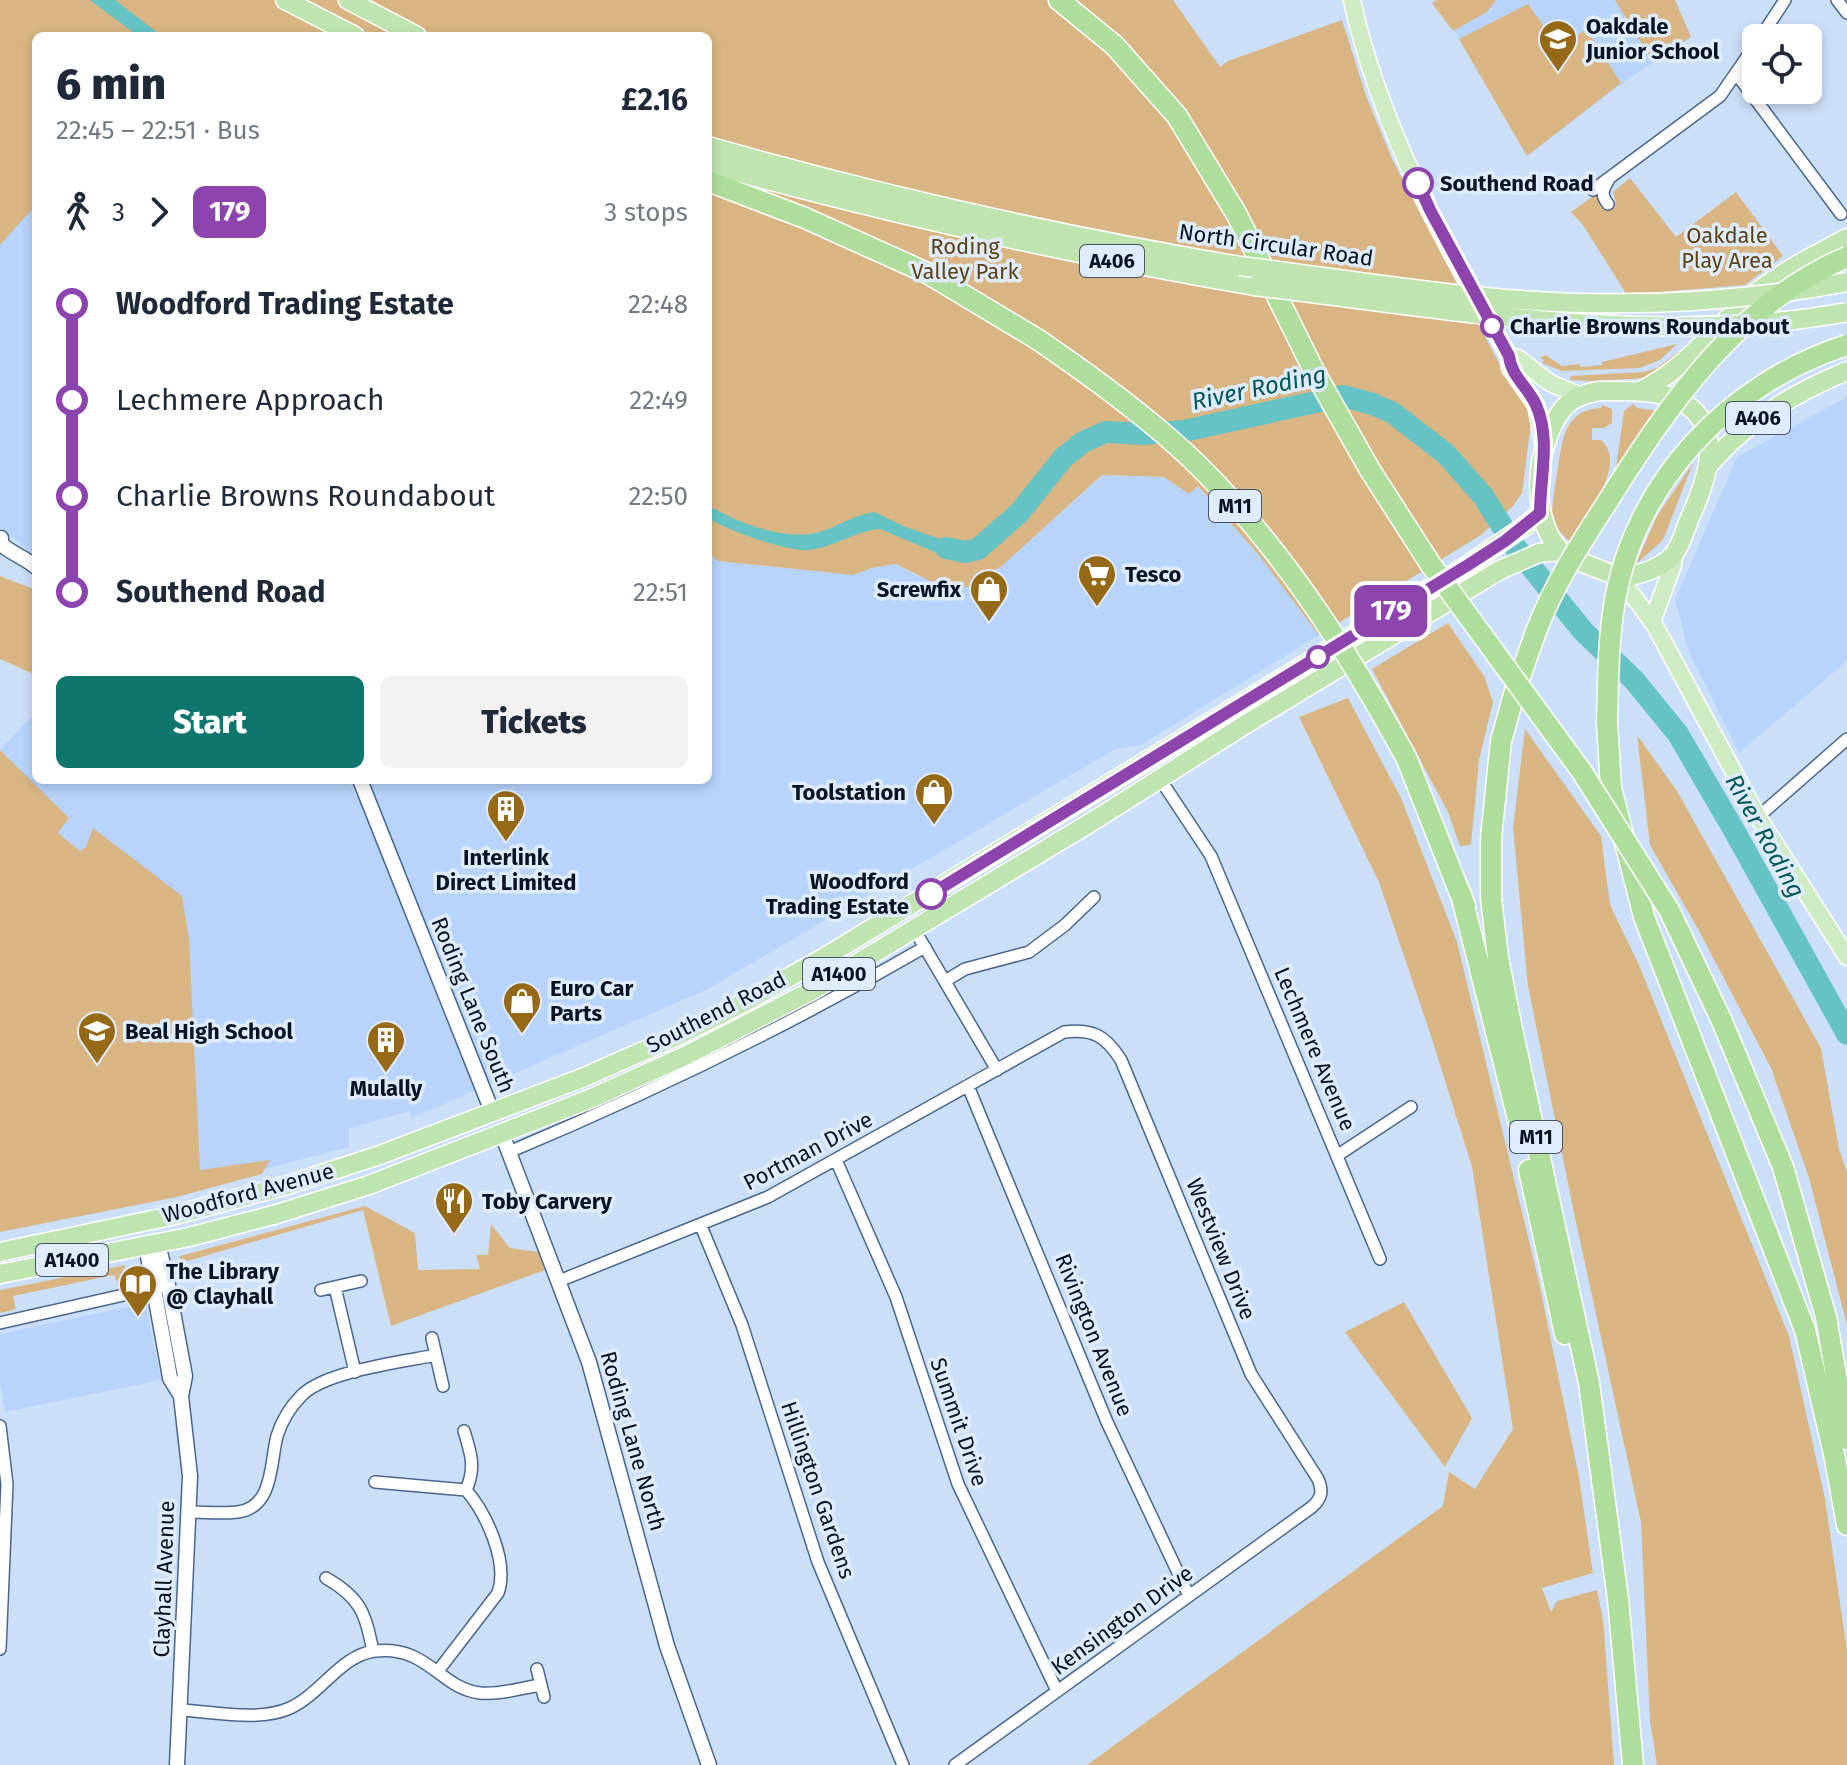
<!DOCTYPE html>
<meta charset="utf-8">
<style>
:root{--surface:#fff;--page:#f2f2f3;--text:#1f2937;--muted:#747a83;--accent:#0f766e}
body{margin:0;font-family:"Fira Sans",sans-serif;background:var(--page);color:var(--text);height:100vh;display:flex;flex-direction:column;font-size:30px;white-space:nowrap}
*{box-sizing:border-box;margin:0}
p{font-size:26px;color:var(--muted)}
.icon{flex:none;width:44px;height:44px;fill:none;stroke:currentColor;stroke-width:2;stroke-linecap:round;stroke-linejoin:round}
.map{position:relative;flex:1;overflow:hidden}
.panel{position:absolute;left:32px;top:32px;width:680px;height:752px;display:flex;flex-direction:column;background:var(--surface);border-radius:12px;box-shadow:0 4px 12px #0003}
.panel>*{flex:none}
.badge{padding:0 16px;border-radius:12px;font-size:28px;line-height:52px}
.buttons{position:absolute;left:1742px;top:24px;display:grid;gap:16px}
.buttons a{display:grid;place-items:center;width:80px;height:80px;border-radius:12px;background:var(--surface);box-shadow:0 4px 12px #0003;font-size:40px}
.map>.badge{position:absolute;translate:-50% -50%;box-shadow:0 0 0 4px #fff}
.legs{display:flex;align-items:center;gap:12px;height:88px;padding:0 24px;font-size:26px}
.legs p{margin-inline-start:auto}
.head{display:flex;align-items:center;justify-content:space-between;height:136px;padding:0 24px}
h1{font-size:44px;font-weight:800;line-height:60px}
.action{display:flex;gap:16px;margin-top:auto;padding:16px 24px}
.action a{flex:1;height:92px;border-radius:12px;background:var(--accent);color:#fff;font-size:32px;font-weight:800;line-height:92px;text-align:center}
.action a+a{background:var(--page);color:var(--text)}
ul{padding:0 24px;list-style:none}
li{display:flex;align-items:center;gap:28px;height:96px;font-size:30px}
li i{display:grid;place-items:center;width:12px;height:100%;margin:0 10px;background:currentColor}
li i::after{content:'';width:20px;height:20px;margin:-10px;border:6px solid;border-radius:50%;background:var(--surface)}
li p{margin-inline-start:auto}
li:first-child i{background:linear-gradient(#0000 50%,currentColor 0)}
li:last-child i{background:linear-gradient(currentColor 50%,#0000 0)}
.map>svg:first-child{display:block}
.built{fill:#b8d4fc}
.green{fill:#d8b582}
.water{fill:#65c3c5}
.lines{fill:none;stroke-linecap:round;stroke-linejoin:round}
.river{stroke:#65c3c5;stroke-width:22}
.minor-casing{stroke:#4a668b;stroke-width:14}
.tertiary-casing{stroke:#4a668b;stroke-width:17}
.primary-casing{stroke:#fff;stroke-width:19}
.trunk-casing{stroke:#fff;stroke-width:21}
.motorway-casing{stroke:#fff;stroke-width:23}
.minor{stroke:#fff;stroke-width:11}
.tertiary{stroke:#fff;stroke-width:14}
.primary{stroke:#cfebc4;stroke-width:16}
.trunk{stroke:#bfe4b0;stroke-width:18}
.motorway{stroke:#afdd9c;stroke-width:20}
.trunk-bridge-casing{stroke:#fff;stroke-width:21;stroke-linecap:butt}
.motorway-bridge-casing{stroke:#fff;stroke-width:23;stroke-linecap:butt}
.trunk-bridge{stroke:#bfe4b0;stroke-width:18}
.motorway-bridge{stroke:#afdd9c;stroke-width:20}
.line-1-casing{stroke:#fff;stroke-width:18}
.line-1{stroke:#8e44ad;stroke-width:12}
.stop-1-dot{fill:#fff;stroke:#8e44ad;stroke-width:4}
.labels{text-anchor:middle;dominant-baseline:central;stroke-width:7;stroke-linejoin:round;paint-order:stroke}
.shield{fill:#dfecfd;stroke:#485463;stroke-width:2}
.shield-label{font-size:20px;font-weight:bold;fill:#081321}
.poi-label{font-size:22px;font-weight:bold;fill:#081321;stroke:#dfecfd;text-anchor:start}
.stop-label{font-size:22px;font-weight:bold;fill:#081321;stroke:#dfecfd;text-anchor:start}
.park-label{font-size:22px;fill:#5e4214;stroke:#dfecfd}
.street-label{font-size:22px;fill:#081321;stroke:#dfecfd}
.water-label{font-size:24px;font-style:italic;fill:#005759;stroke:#dfecfd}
</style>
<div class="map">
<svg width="1847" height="1765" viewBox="0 0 1847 1765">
<rect width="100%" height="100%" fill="#ccdff9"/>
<path class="built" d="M1437,0H1675L1691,37L1621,84L1527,156L1457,35L1432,3Z
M36,205V557L0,527V245Z
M1847,397V661L1739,753L1689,652L1675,600L1737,457Z
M1103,475L1164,477L1189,494L1197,486L1258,554L1319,635L1141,745L1115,749L708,989L412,1118L409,1111L349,1129V1147L200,1186L0,1222V750L36,712V780H349L356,797L374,794L369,780H708V553L719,561L853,575L872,568L896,564L920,577L968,587L1003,565Z
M145,1303L161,1380L5,1412L0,1382V1334Z"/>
<path class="green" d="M0,0H1173L1220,67L1228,61L1342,20L1366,96L1392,159L1502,369L1527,404L1531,423L1522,493L1513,506L1481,535L1319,635L1258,554L1198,486L1189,494L1164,477L1102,475L1003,565L968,587L944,588L896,564L872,568L853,575L718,561L708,553V36H36V205L0,245Z
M1437,0H1496L1487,12L1453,31L1432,3Z
M1615,0H1675L1691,37L1653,62Z
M1528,4L1556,43L1563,44L1587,29L1621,83L1527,156L1459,39Z
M1630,178L1676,237L1736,192L1783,256L1745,285L1627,295L1583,225L1571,212L1595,195L1607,210L1616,202L1613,192Z
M1677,344L1660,360L1640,368L1562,371L1542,363L1544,360L1540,358L1546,355L1562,366L1579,364L1581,367L1602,365V362Z
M1679,351L1682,354L1647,378L1591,381L1570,380L1571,376L1644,372L1657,368Z
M1633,404L1637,408L1658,411L1616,468L1624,411Z
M1602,405L1612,409V423L1604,428H1592V440H1601C1629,464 1584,519 1570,542L1555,527L1552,519C1552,501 1555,485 1558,468C1562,440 1565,409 1601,408Z
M1693,463L1663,540L1636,564L1657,516Z
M0,576L36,590V675L0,659Z
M1448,623L1484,676L1493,702L1479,760L1471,845L1460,846L1448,812L1372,669Z
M1348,698L1401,798L1457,942L1540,1287L1579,1477L1593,1573L1542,1588L1551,1612L1557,1601L1597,1590L1603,1619L1614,1765H1087L1443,1506L1449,1472L1475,1489L1513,1429L1472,1167L1432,1039L1379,882L1299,717Z
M1525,729L1601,836L1610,905L1639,965L1789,1336L1825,1499L1847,1651V1765H1657L1650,1721L1641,1522L1573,1208L1528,986L1513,828Z
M1637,735L1677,791L1821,1048L1839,1149L1847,1172V1325L1809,1178L1771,1068L1698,929L1650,845Z
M0,750L69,818L58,833L80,851L86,847L93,828L182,896L189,939L200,1170L270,1160L262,1174L177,1197L0,1232Z
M365,1206L415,1233L418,1270L480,1269L476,1255H488L491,1224L510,1248L539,1252L545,1270L391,1326L363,1210L184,1262L177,1271L180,1256Z
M126,1265L117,1282L114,1275L13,1296L16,1309L0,1313V1290Z
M1404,1302L1472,1418L1445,1467L1345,1332Z"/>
<path class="water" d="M90,0H115L162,36H138Z
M708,505C736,522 782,540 816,533C836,528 854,514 875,512L903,526L949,542L966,544L979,558H949L880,529C855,531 833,548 808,550C787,552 727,530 708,518Z"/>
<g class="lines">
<path class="river" d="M946,548L965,552L978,549L1019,513L1063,458L1083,442L1106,432L1143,434L1184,431L1343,396L1373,404L1393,413L1446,454L1483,496L1516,548L1583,631L1634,680L1678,734L1735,832L1847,1034"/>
<g class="minor-casing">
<path id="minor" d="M1837,0L1847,13
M1760,38L1785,0
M1735,76L1741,80L1841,214
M1608,181C1602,191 1601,195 1608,204
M1593,190L1720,96L1756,44
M1160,779L1211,856L1380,1259
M1758,817L1847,739
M914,929L997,1070
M945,981L965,969L1029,952L1065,925L1094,897
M968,1086L1107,1422L1189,1596
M509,1152C652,1092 790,1025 925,947
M1338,1155L1411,1107
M836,1160L896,1297L958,1484L1057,1691
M701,1226L742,1325L818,1562L903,1765
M559,1281L768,1197L1064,1032C1093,1029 1105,1035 1121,1060L1251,1374L1318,1479C1323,1491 1322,1498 1312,1507L955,1765
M335,1287L355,1372
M321,1290L361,1281
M0,1323L159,1287
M432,1338L443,1386
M0,1426L7,1484L0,1649
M375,1482L466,1490
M189,1512C205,1512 222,1514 238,1512C274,1507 270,1463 277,1436C282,1420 290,1407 302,1395C326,1371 402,1362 436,1355
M326,1578C361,1598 365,1613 373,1651
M537,1669L544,1697
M438,1671L498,1593C509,1562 486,1513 466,1490C476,1468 471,1453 464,1431
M181,1710C215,1712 259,1722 290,1708C321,1694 341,1655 375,1651C428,1645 439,1688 480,1693C500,1695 521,1688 541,1685"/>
</g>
<g class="tertiary-casing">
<path id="tertiary" d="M1,538V544C12,554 24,557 36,567
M360,780L493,1114
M502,1134L589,1362L667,1646L709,1765
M177,1765L190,1476L181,1396L185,1376L168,1285L160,1252L152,1243L147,1251L168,1366L170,1378L181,1396"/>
</g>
<g class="primary-casing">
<path id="primary" d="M1352,0C1379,126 1445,245 1509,356L1510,368L1536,405L1544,448
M1509,356L1518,358L1550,383L1581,396
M1619,577L1654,624L1758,817L1847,957
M1652,622L1673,565L1674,553"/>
</g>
<g class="trunk-casing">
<path id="trunk" d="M285,0L355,36
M348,0L417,36
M708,146C883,196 1061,236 1240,266
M708,164C888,214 1069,254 1254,286
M1600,391C1626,391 1661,389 1684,403C1727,430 1705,485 1689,520C1685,530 1681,545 1674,554C1661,569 1638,576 1619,577C1603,570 1569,560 1558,548C1529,515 1536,443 1562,410C1571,398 1586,393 1600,391Z
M1640,391C1682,371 1709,335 1743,304C1773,276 1811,257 1847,238
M1710,464C1746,421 1796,392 1847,371
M0,1252L171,1216L288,1185L380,1155L582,1078L677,1036L743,1003L825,957L1468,565L1525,526L1540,513
M0,1274L189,1237L277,1214L369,1185L592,1098L687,1055L813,990L1098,818L1246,724L1500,570L1539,553L1561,551"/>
</g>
<g class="motorway-casing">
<path id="motorway" d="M1059,0L1114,45L1177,116L1237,215L1315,373L1370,470
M708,181L805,218L927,273L1037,339
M1535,634L1515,691L1501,741L1491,838V898L1498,958L1512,1029L1589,1383L1618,1599L1633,1765
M1384,718L1406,757L1465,906
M1607,723L1611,788L1644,917L1805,1330L1834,1454L1847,1525
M1461,894L1519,1123
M1721,1019L1783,1167L1826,1317L1847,1439
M1529,1170L1565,1334"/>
</g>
<use href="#minor" class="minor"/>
<use href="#tertiary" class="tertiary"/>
<use href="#primary" class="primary"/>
<use href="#trunk" class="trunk"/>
<use href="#motorway" class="motorway"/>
<g class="trunk-bridge-casing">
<path id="trunk-bridge" d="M1240,266C1355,280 1470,301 1586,303C1672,305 1762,298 1847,282
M1254,286C1449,309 1651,348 1847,312"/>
</g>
<g class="motorway-bridge-casing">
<path id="motorway-bridge" d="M1037,339C1087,373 1137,409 1182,450C1264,526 1329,621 1384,718
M1370,470L1431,565L1582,772L1669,910L1721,1019
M1535,634C1553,586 1580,544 1608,501C1669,404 1738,303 1847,257
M1607,723C1608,684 1608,645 1614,606C1634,482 1729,383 1847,345"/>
</g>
<use href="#trunk-bridge" class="trunk-bridge"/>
<use href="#motorway-bridge" class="motorway-bridge"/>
</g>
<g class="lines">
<g class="line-1-casing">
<path id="line-1" d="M931,894L1468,565L1505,541L1540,513C1540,478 1551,438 1536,405C1528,387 1511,376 1509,356L1430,210L1418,183"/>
</g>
<use href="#line-1" class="line-1"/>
</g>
<defs>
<g id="school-pin" transform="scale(2)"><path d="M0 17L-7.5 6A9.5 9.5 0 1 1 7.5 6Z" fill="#966916" stroke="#dfecfd"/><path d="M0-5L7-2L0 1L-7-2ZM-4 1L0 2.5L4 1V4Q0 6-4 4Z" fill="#fff"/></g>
<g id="supermarket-pin" transform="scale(2)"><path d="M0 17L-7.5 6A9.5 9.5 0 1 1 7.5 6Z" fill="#966916" stroke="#dfecfd"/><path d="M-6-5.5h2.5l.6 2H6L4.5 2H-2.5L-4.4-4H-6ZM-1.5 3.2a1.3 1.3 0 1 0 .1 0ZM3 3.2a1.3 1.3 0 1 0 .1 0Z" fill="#fff"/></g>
<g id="shop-pin" transform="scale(2)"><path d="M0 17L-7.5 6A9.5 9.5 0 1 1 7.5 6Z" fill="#966916" stroke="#dfecfd"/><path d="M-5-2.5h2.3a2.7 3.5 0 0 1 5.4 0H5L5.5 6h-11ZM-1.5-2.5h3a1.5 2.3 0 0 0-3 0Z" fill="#fff"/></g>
<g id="building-pin" transform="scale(2)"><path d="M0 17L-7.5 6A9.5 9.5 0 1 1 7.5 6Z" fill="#966916" stroke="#dfecfd"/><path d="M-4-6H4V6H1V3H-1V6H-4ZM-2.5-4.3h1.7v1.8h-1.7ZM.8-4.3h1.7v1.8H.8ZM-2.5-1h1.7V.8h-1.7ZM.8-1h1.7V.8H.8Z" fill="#fff"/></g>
<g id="restaurant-pin" transform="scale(2)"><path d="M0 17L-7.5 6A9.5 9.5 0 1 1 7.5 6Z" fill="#966916" stroke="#dfecfd"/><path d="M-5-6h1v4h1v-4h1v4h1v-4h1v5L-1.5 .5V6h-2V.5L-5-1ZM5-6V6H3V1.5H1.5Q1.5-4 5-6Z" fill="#fff"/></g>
<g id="library-pin" transform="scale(2)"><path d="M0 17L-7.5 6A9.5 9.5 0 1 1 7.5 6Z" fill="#966916" stroke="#dfecfd"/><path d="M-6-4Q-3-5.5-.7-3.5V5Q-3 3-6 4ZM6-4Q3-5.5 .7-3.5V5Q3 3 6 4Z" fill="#fff"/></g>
</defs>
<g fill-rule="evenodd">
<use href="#school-pin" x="1558" y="39"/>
<use href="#supermarket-pin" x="1097" y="574"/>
<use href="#shop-pin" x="989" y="589"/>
<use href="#shop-pin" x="934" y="792"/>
<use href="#building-pin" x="506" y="809"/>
<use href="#shop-pin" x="522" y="1001"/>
<use href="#school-pin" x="97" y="1031"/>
<use href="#building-pin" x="386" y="1040"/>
<use href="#restaurant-pin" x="454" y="1201"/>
<use href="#library-pin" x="138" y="1284"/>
</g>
<g class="stop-1-dot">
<circle cx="1418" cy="183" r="14"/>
<circle cx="1492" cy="326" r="10"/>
<circle cx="1318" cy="657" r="10"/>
<circle cx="931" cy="894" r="14"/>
</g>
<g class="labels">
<g class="shield">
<rect x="1080" y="245" width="64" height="32" rx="6"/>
<rect x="1726" y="402" width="64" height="32" rx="6"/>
<rect x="1209" y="490" width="52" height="32" rx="6"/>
<rect x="803" y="958" width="72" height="32" rx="6"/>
<rect x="1510" y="1121" width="52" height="32" rx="6"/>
<rect x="36" y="1244" width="72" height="32" rx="6"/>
</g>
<g class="shield-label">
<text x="1112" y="261">A406</text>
<text x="1758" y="418">A406</text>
<text x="1235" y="506">M11</text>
<text x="839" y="974">A1400</text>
<text x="1536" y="1137">M11</text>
<text x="72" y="1260">A1400</text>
</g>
<g class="poi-label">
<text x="1586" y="26">Oakdale<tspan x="1586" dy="25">Junior School</tspan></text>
<text x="1125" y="574">Tesco</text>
<text x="961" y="589" text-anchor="end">Screwfix</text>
<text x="906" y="792" text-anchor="end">Toolstation</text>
<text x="506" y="857" text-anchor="middle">Interlink<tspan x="506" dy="25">Direct Limited</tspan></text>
<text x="550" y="988">Euro Car<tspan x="550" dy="25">Parts</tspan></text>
<text x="125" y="1031">Beal High School</text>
<text x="386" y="1088" text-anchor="middle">Mulally</text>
<text x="482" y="1201">Toby Carvery</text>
<text x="166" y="1271">The Library<tspan x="166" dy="25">@ Clayhall</tspan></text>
</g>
<g class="stop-label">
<text x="1440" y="183">Southend Road</text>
<text x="1510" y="326">Charlie Browns Roundabout</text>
<text x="909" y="881" text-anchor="end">Woodford<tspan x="909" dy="25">Trading Estate</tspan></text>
</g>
<g class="park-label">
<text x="1727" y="235">Oakdale<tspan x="1727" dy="25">Play Area</tspan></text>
<text x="965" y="246">Roding<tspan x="965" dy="25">Valley Park</tspan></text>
</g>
<g class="street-label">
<text transform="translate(1276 245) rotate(8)">North Circular Road</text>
<text transform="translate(473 1005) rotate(68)">Roding Lane South</text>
<text transform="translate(716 1012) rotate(-27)">Southend Road</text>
<text transform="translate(1315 1049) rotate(67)">Lechmere Avenue</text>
<text transform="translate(808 1151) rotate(-28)">Portman Drive</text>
<text transform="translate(248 1193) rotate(-15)">Woodford Avenue</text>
<text transform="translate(1221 1249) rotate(68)">Westview Drive</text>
<text transform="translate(1094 1335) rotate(68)">Rivington Avenue</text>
<text transform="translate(959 1422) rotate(71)">Summit Drive</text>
<text transform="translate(633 1441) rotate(74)">Roding Lane North</text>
<text transform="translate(818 1490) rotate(71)">Hillington Gardens</text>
<text transform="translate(164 1579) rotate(-88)">Clayhall Avenue</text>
<text transform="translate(1122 1620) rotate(-36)">Kensington Drive</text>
</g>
<g class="water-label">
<text transform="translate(1259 388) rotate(-12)">River Roding</text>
<text transform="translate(1765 836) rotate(61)">River Roding</text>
</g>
</g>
</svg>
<div class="buttons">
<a><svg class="icon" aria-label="locate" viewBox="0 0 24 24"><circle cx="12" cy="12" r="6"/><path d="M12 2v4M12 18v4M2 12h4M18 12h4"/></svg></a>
</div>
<b class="badge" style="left:1391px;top:611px;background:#8e44ad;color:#fff">179</b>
<section class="panel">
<div class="head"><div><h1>6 min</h1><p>22:45 – 22:51 · Bus</p></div><b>£2.16</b></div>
<div class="legs"><svg class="icon" aria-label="walk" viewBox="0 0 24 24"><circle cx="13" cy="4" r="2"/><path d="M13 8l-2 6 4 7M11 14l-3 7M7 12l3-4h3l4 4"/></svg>3<svg class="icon" aria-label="forward" viewBox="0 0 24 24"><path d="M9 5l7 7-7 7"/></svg><b class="badge" style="background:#8e44ad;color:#fff">179</b><p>3 stops</p></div>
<ul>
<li><i style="color:#8e44ad"></i><b>Woodford Trading Estate</b><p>22:48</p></li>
<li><i style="color:#8e44ad"></i><span>Lechmere Approach</span><p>22:49</p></li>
<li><i style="color:#8e44ad"></i><span>Charlie Browns Roundabout</span><p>22:50</p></li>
<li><i style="color:#8e44ad"></i><b>Southend Road</b><p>22:51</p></li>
</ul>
<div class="action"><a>Start</a><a>Tickets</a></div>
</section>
</div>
